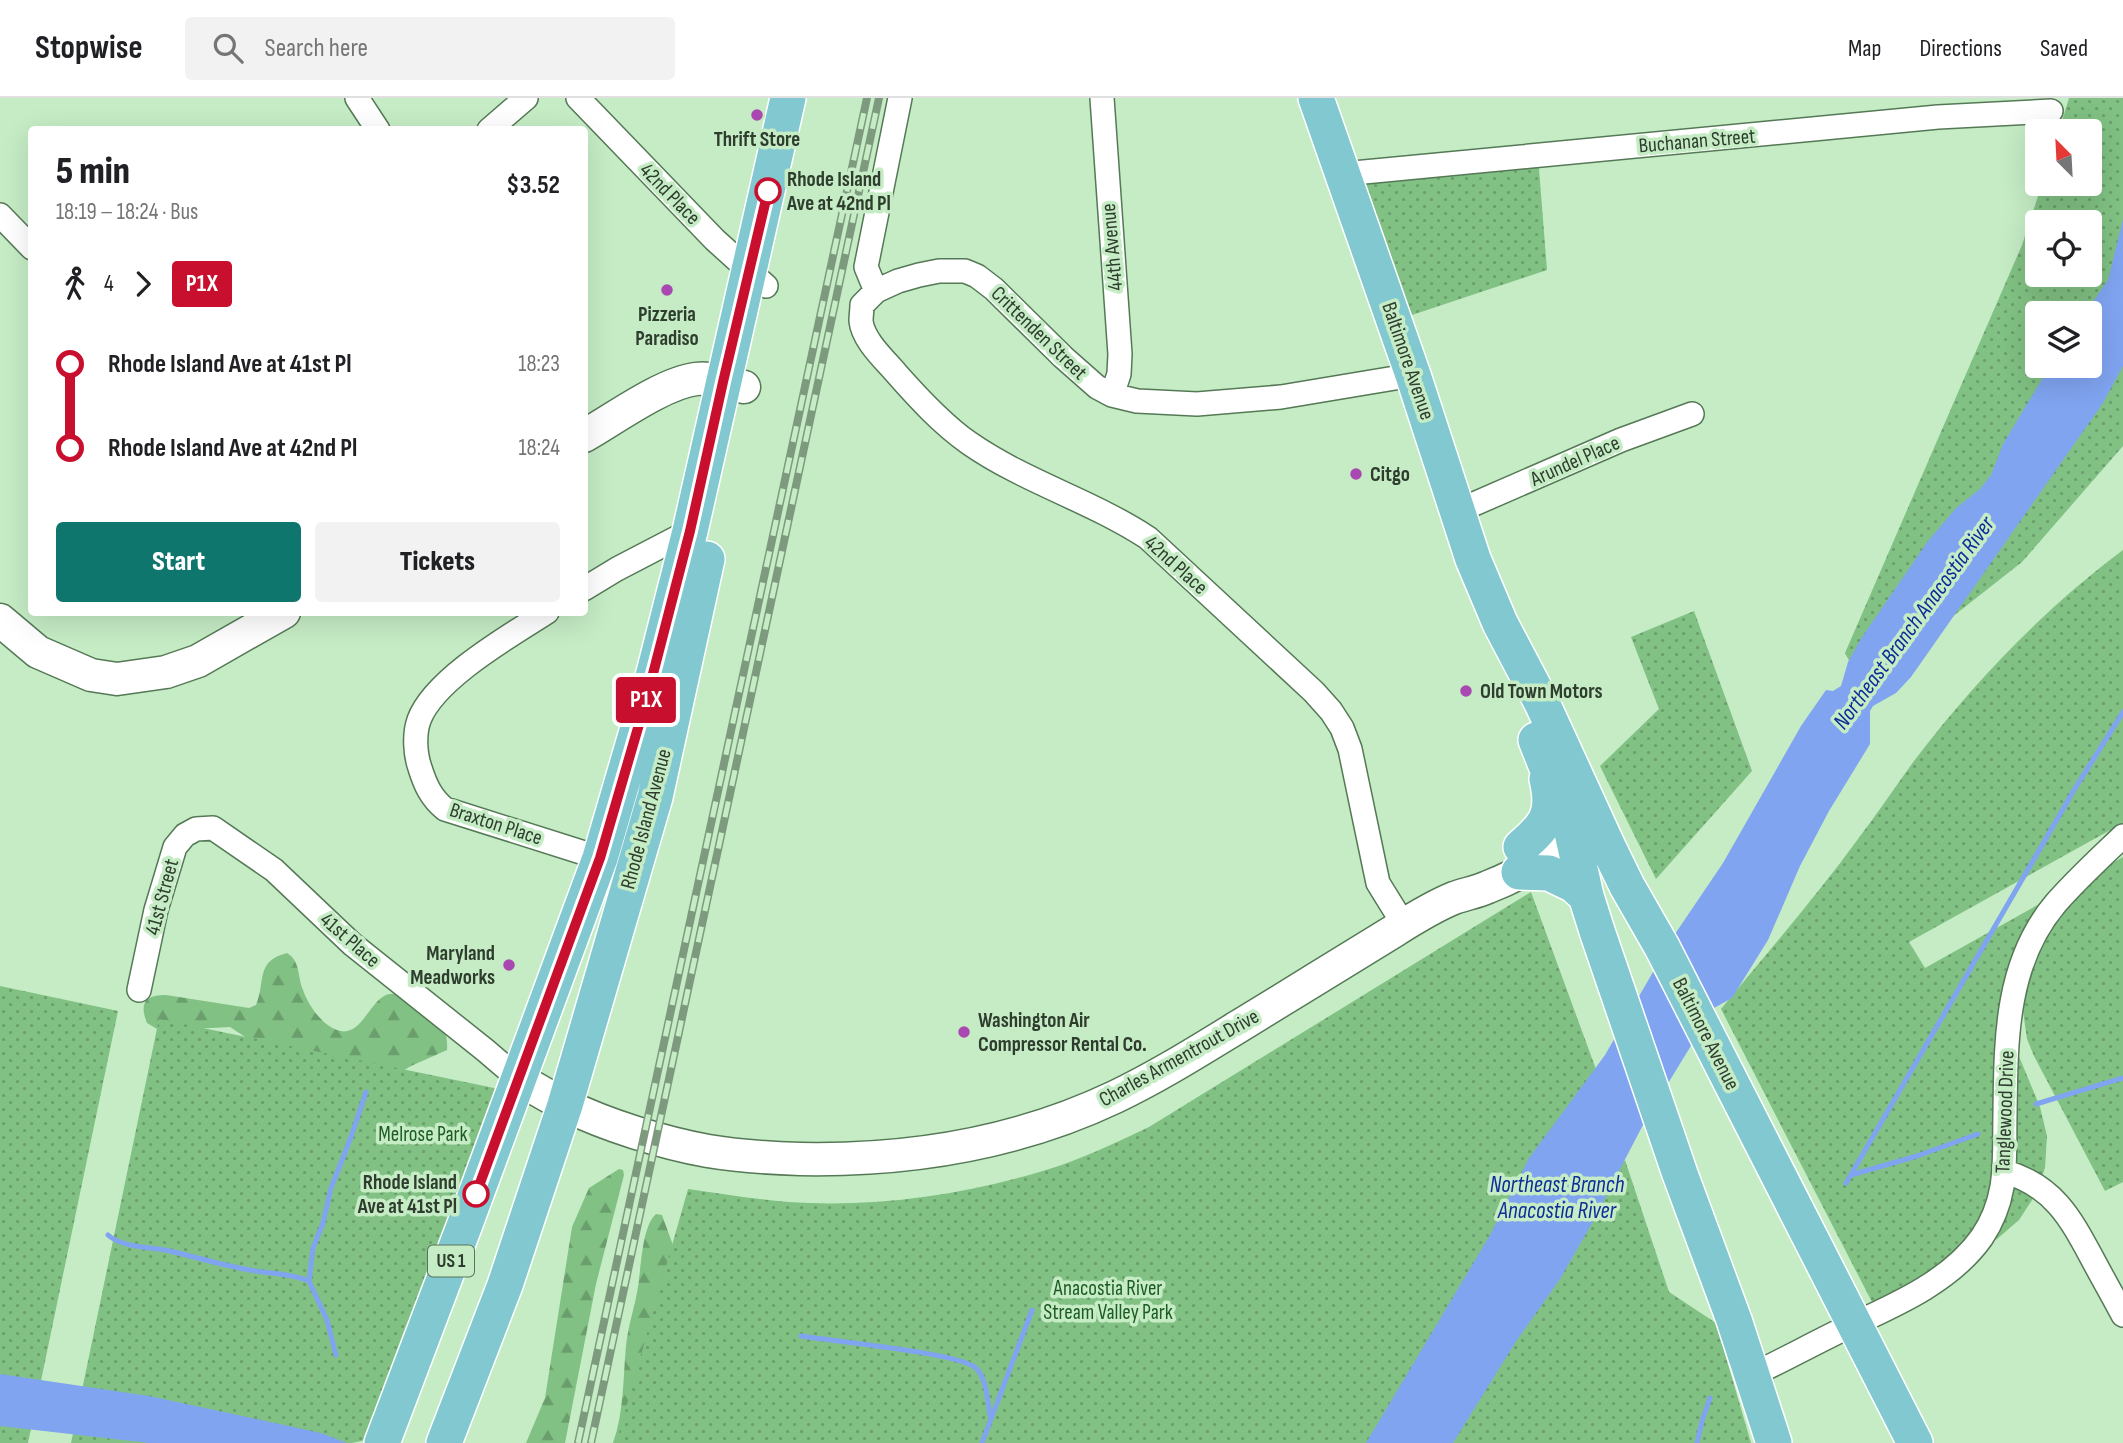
<!DOCTYPE html>
<meta charset="utf-8">
<style>
:root{--surface:#fff;--page:#f2f2f2;--text:#202124;--muted:#757577;--line:#e0e0e0;--accent:#0f766e}
body{margin:0;font-family:"Sofia Sans Condensed",sans-serif;background:var(--page);color:var(--text);height:100vh;display:flex;flex-direction:column;font-size:26px;white-space:nowrap}
*{box-sizing:border-box;margin:0}
p{font-size:23px;color:var(--muted)}
.icon{flex:none;width:38px;height:38px;fill:none;stroke:currentColor;stroke-width:2;stroke-linecap:round;stroke-linejoin:round}
.map{position:relative;flex:1;overflow:hidden}
.drawer{position:absolute;left:28px;top:28px;width:560px;height:490px;display:flex;flex-direction:column;background:var(--surface);border-radius:7px;box-shadow:0 7px 28px #0002}
.drawer>*{flex:none}
.badge{padding:0 14px;border-radius:5px;font-size:24px;line-height:46px}
.needle{width:46px;rotate:336deg}
.tools{position:absolute;left:2025px;top:21px;display:grid;gap:14px}
.tools a{display:grid;place-items:center;width:77px;height:77px;border-radius:7px;background:var(--surface);box-shadow:0 7px 28px #0002;font-size:35px}
.map>.badge{position:absolute;translate:-50% -50%;box-shadow:0 0 0 4px #fff}
.legs{display:flex;align-items:center;gap:10px;height:77px;padding:0 28px;font-size:23px}
.legs p{margin-inline-start:auto}
.summary{display:flex;align-items:center;justify-content:space-between;height:119px;padding:0 28px}
h1{font-size:38px;font-weight:800;line-height:52px}
.cta{display:flex;gap:14px;margin-top:auto;padding:14px 28px}
.cta a{flex:1;height:80px;border-radius:7px;background:var(--accent);color:#fff;font-size:28px;font-weight:800;line-height:80px;text-align:center}
.cta a+a{background:var(--page);color:var(--text)}
ul{padding:0 28px;list-style:none}
li{display:flex;align-items:center;gap:24px;height:84px;font-size:26px}
li i{display:grid;place-items:center;width:10px;height:100%;margin:0 9px;background:currentColor}
li i::after{content:'';width:18px;height:18px;margin:-9px;border:5px solid;border-radius:50%;background:var(--surface)}
li p{margin-inline-start:auto}
li:first-child i{background:linear-gradient(#0000 50%,currentColor 0)}
li:last-child i{background:linear-gradient(currentColor 50%,#0000 0)}
header{display:flex;align-items:center;gap:42px;box-sizing:border-box;height:98px;padding:0 35px;background:var(--surface);border-bottom:2px solid var(--line)}
header strong{font-size:33px}
nav{display:flex;gap:38px;margin-inline-start:auto;font-size:24px}
.search{width:490px;height:63px;background:var(--page);display:flex;align-items:center;gap:18px;box-sizing:border-box;padding:0 24px;border-radius:7px;color:var(--muted);font-size:26px}
.map>svg:first-child{display:block}
.forest{fill:url(#forest-firs)}
.park{fill:url(#park-dots);fill-rule:evenodd}
.water{fill:#81a4f1}
.lines{fill:none;stroke-linecap:round;stroke-linejoin:round}
.stream{stroke:#81a4f1;stroke-width:5}
.street-casing{stroke:#557956;stroke-width:26}
.secondary-casing{stroke:#557956;stroke-width:35}
.primary-casing{stroke:#fff;stroke-width:38}
.street{stroke:#fff;stroke-width:23}
.secondary{stroke:#fff;stroke-width:32}
.primary{stroke:#82c8d0;stroke-width:35}
.rail-casing{stroke:#7e9a7e;stroke-width:8}
.rail{stroke:#c5ecc5;stroke-width:5;stroke-dasharray:16;stroke-linecap:butt}
.line-1-casing{stroke:#fff;stroke-width:16}
.line-1{stroke:#c8102e;stroke-width:10}
.poi-dot{fill:#a948b0;stroke:#c5ecc5;stroke-width:2.5}
.stop-1-dot{fill:#fff;stroke:#c8102e;stroke-width:3.5}
.labels{text-anchor:middle;dominant-baseline:central;stroke-width:7;stroke-linejoin:round;paint-order:stroke}
.shield{fill:#c5ecc5;stroke:#5b725b;stroke-width:2}
.shield-label{font-size:19px;font-weight:bold;fill:#2e3d2e}
.poi-label{font-size:21px;font-weight:bold;fill:#2e3d2e;stroke:#c5ecc5;text-anchor:start}
.street-label{font-size:21px;fill:#2e3d2e;stroke:#c5ecc5}
.stop-label{font-size:21px;font-weight:bold;fill:#2e3d2e;stroke:#c5ecc5;text-anchor:start}
.park-label{font-size:21px;fill:#1d5b24;stroke:#c5ecc5}
.water-label{font-size:23px;font-style:italic;fill:#0e2c99;stroke:#c5ecc5}
</style>
<header>
<strong>Stopwise</strong>
<div class="search"><svg class="icon" aria-label="search" viewBox="0 0 24 24"><circle cx="10" cy="10" r="6"/><path d="M15 15l6 6"/></svg>Search here</div>
<nav><a>Map</a><a>Directions</a><a>Saved</a></nav>
</header>
<div class="map">
<svg width="2123" height="1345" viewBox="0 0 2123 1345">
<defs>
<pattern id="forest-firs" width="22" height="20" patternUnits="userSpaceOnUse" patternTransform="scale(1.75)"><rect width="22" height="20" fill="#81c183"/><path d="M5 1l3.5 6h-7zM16 11l3.5 6h-7z" fill="#6a9e6c"/></pattern>
<pattern id="park-dots" width="8" height="8" patternUnits="userSpaceOnUse" patternTransform="scale(1.75)"><rect width="8" height="8" fill="#81c183"/><path d="M2 2h.1M6 6h.1" fill="none" stroke="#6a9e6c" stroke-width="1.8" stroke-linecap="round"/></pattern>
</defs>
<rect width="100%" height="100%" fill="#c5ecc5"/>
<path class="forest" d="M287,855C301,864 297,878 303,892C308,907 322,927 337,932C366,943 372,884 401,898C412,903 422,914 432,921C444,930 448,936 447,952L411,968L394,978L256,946L230,929L174,932L157,931L147,925C139,905 145,897 166,897L249,910L256,907C266,883 255,863 287,855Z
M619,1071L623,1072L624,1077L596,1186L565,1345H526L545,1300L572,1129L589,1090Z
M656,1116L662,1117L674,1150L652,1345H613C624,1314 623,1280 626,1248C628,1228 635,1208 638,1189C641,1170 642,1128 656,1116Z"/>
<path class="park" d="M2069,0H2123V348L2022,464L1863,589L1845,555L2022,147L2042,86H2090V33H2059ZM2037,124H2090V177H2037ZM2037,215H2090V268H2037Z
M1538,58L1547,172L1394,223L1343,76Z
M2123,452V725L1909,844L1925,870L2123,759V1084L2105,1093L2034,958L2027,941L2021,899L2018,956L2040,1009L2047,1038L2045,1070L2036,1096L2019,1122L1997,1141L1873,1206L1721,911C1767,855 1815,800 1858,741C1877,716 1895,689 1914,663C1974,584 2044,511 2123,452Z
M1694,513L1752,673L1656,781L1600,668L1659,611L1631,539Z
M1531,794L1597,974L1623,1065L1625,1062L1669,1194L1716,1225L1751,1345H616L688,1091C721,1096 755,1101 788,1104C874,1110 964,1097 1046,1072C1082,1061 1115,1045 1149,1029Z
M0,888L118,913L28,1345H0Z
M159,921L499,991L366,1342L352,1345H71Z"/>
<path class="water" d="M2123,121V268L2103,305L1911,579L1896,595L1873,608L1870,613V646L1829,713L1800,768L1768,842L1732,900L1714,910L1645,1023L1591,1127L1560,1181L1515,1245L1453,1345H1366L1490,1137L1529,1060L1605,957L1675,836L1723,765L1801,628L1826,592L1833,593L1841,588L1848,564L1862,539L1928,443L1956,410L1980,391L1991,377L2003,346L2050,268H2090V215H2085L2108,182Z
M0,1276L149,1298L321,1335L347,1345H149L0,1328Z"/>
<g class="lines">
<path class="stream" d="M2036,1006L2123,980
M1851,1077L1917,1058L1978,1036
M1846,1085L2074,692L2123,614
M108,1137C121,1149 147,1149 165,1152C193,1158 221,1167 250,1172C269,1176 290,1175 309,1183L327,1222L336,1257
M309,1183L313,1150L323,1125L331,1090L351,1039L366,994
M801,1238C831,1243 960,1255 976,1270C988,1282 987,1306 991,1321
M982,1345L1032,1212
M1697,1345L1702,1323L1710,1300"/>
<g class="street-casing">
<path id="street" d="M357,0L378,32
M578,0L715,142L766,188
M1102,0L1120,256L1119,276L1112,297
M489,32L526,0
M1343,76L1938,19L2051,13
M0,117L32,150
M876,193L866,169L900,0
M1458,413L1621,342L1692,316
M584,491L617,471L690,433
M547,514C511,537 434,581 419,622C414,636 415,656 420,670C425,686 431,700 445,711L600,760
M1404,827L1378,785L1350,651L1342,630L1331,613L1314,594L1148,440C1092,403 1025,384 969,345C942,326 918,300 896,275C884,261 863,242 861,223C861,218 862,212 862,207L876,193L898,183L919,177L939,173H965L977,178L994,191L1063,259L1097,289L1112,297L1137,303L1197,306L1281,299L1413,277
M139,892L156,812L175,749L185,737L196,731L213,730L274,772L352,846L485,952L519,981
M2006,1074C2053,1088 2070,1119 2092,1160C2102,1179 2113,1198 2123,1217
M1752,1277C1786,1261 1818,1243 1852,1227C1898,1206 1952,1182 1982,1139C2009,1099 2004,1062 2005,1016C2006,943 2005,865 2056,805C2077,781 2100,760 2123,738"/>
</g>
<g class="secondary-casing">
<path id="secondary" d="M584,338C614,321 663,285 696,281C712,279 729,285 744,289
M0,522L38,554L91,577L117,581L166,574L198,563L284,514
M519,981C534,990 549,999 565,1007C606,1027 663,1045 708,1053C738,1058 769,1060 800,1061C908,1063 1016,1046 1115,999C1159,978 1200,952 1241,927C1292,896 1343,864 1394,833C1413,821 1434,808 1454,800C1465,796 1477,794 1488,789C1519,777 1552,759 1571,730"/>
</g>
<g class="primary-casing">
<path id="primary" d="M1316,0L1413,277L1473,461L1500,525L1542,605L1609,751L1627,788L1662,849L1915,1345
M1536,642L1571,730L1586,798L1597,833L1680,1076L1734,1222L1774,1345
M1521,749C1547,727 1555,715 1547,681
M1519,774L1549,775L1574,787L1586,798
M382,1345L465,1126L600,760L654,575L690,433L788,0
M444,1345L505,1187L565,1007L655,699L707,461"/>
</g>
<use href="#street" class="street"/>
<use href="#secondary" class="secondary"/>
<use href="#primary" class="primary"/>
<g class="rail-casing">
<path id="rail" d="M578,1345L867,0
M591,1345L879,0"/>
</g>
<use href="#rail" class="rail"/>
</g>
<g class="lines">
<g class="line-1-casing">
<path id="line-1" d="M476,1096L600,760L647,599L690,433L723,284L768,93"/>
</g>
<use href="#line-1" class="line-1"/>
</g>
<g class="poi-dot">
<circle cx="757" cy="17" r="7"/>
<circle cx="667" cy="192" r="7"/>
<circle cx="1356" cy="376" r="7"/>
<circle cx="1466" cy="593" r="7"/>
<circle cx="509" cy="867" r="7"/>
<circle cx="964" cy="934" r="7"/>
</g>
<g class="stop-1-dot">
<circle cx="768" cy="93" r="12"/>
<circle cx="476" cy="1096" r="12"/>
</g>
<g class="labels">
<rect class="shield" x="428" y="1147.5" width="46" height="31" rx="5"/>
<g class="shield-label">
<text x="451" y="1163">US 1</text>
</g>
<g class="poi-label">
<text x="757" y="41" text-anchor="middle">Thrift Store</text>
<text x="667" y="216" text-anchor="middle">Pizzeria<tspan x="667" dy="24">Paradiso</tspan></text>
<text x="1370" y="376">Citgo</text>
<text x="1480" y="593">Old Town Motors</text>
<text x="495" y="855" text-anchor="end">Maryland<tspan x="495" dy="24">Meadworks</tspan></text>
<text x="978" y="922">Washington Air<tspan x="978" dy="24">Compressor Rental Co.</tspan></text>
</g>
<g class="street-label">
<text transform="translate(1697 43) rotate(-5)">Buchanan Street</text>
<text transform="translate(670 96) rotate(46)">42nd Place</text>
<text transform="translate(1112 149) rotate(-95)">44th Avenue</text>
<text transform="translate(1039 235) rotate(44)">Crittenden Street</text>
<text transform="translate(1408 263) rotate(71)">Baltimore Avenue</text>
<text transform="translate(1575 363) rotate(-24)">Arundel Place</text>
<text transform="translate(1176 467) rotate(42)">42nd Place</text>
<text transform="translate(646 721) rotate(-75)">Rhode Island Avenue</text>
<text transform="translate(496 726) rotate(18)">Braxton Place</text>
<text transform="translate(162 799) rotate(-75)">41st Street</text>
<text transform="translate(350 842) rotate(41)">41st Place</text>
<text transform="translate(1706 936) rotate(63)">Baltimore Avenue</text>
<text transform="translate(1179 960) rotate(-29)">Charles Armentrout Drive</text>
<text transform="translate(2005 1014) rotate(-88)">Tanglewood Drive</text>
</g>
<g class="stop-label">
<text x="787" y="81">Rhode Island<tspan x="787" dy="24">Ave at 42nd Pl</tspan></text>
<text x="457" y="1084" text-anchor="end">Rhode Island<tspan x="457" dy="24">Ave at 41st Pl</tspan></text>
</g>
<g class="park-label">
<text x="423" y="1036">Melrose Park</text>
<text x="1108" y="1190">Anacostia River<tspan x="1108" dy="24">Stream Valley Park</tspan></text>
</g>
<g class="water-label">
<text transform="translate(1914 525) rotate(-54)">Northeast Branch Anacostia River</text>
<text x="1557" y="1087">Northeast Branch<tspan x="1557" dy="26">Anacostia River</tspan></text>
</g>
</g>
</svg>
<div class="tools">
<a><svg class="needle" viewBox="-14 -14 28 28"><path d="M0-13l5 13h-10z" fill="#e53935"/><path d="M0 13l5-13h-10z" fill="#757577"/></svg></a>
<a><svg class="icon" aria-label="locate" viewBox="0 0 24 24"><circle cx="12" cy="12" r="6"/><path d="M12 2v4M12 18v4M2 12h4M18 12h4"/></svg></a>
<a><svg class="icon" aria-label="layers" viewBox="0 0 24 24"><path d="M12 4l9 5-9 5-9-5zM3 14l9 5 9-5"/></svg></a>
</div>
<b class="badge" style="left:646px;top:602px;background:#c8102e;color:#fff">P1X</b>
<section class="drawer">
<div class="summary"><div><h1>5 min</h1><p>18:19 – 18:24 · Bus</p></div><b>$3.52</b></div>
<div class="legs"><svg class="icon" aria-label="walk" viewBox="0 0 24 24"><circle cx="13" cy="4" r="2"/><path d="M13 8l-2 6 4 7M11 14l-3 7M7 12l3-4h3l4 4"/></svg>4<svg class="icon" aria-label="forward" viewBox="0 0 24 24"><path d="M9 5l7 7-7 7"/></svg><b class="badge" style="background:#c8102e;color:#fff">P1X</b></div>
<ul>
<li><i style="color:#c8102e"></i><b>Rhode Island Ave at 41st Pl</b><p>18:23</p></li>
<li><i style="color:#c8102e"></i><b>Rhode Island Ave at 42nd Pl</b><p>18:24</p></li>
</ul>
<div class="cta"><a>Start</a><a>Tickets</a></div>
</section>
</div>
